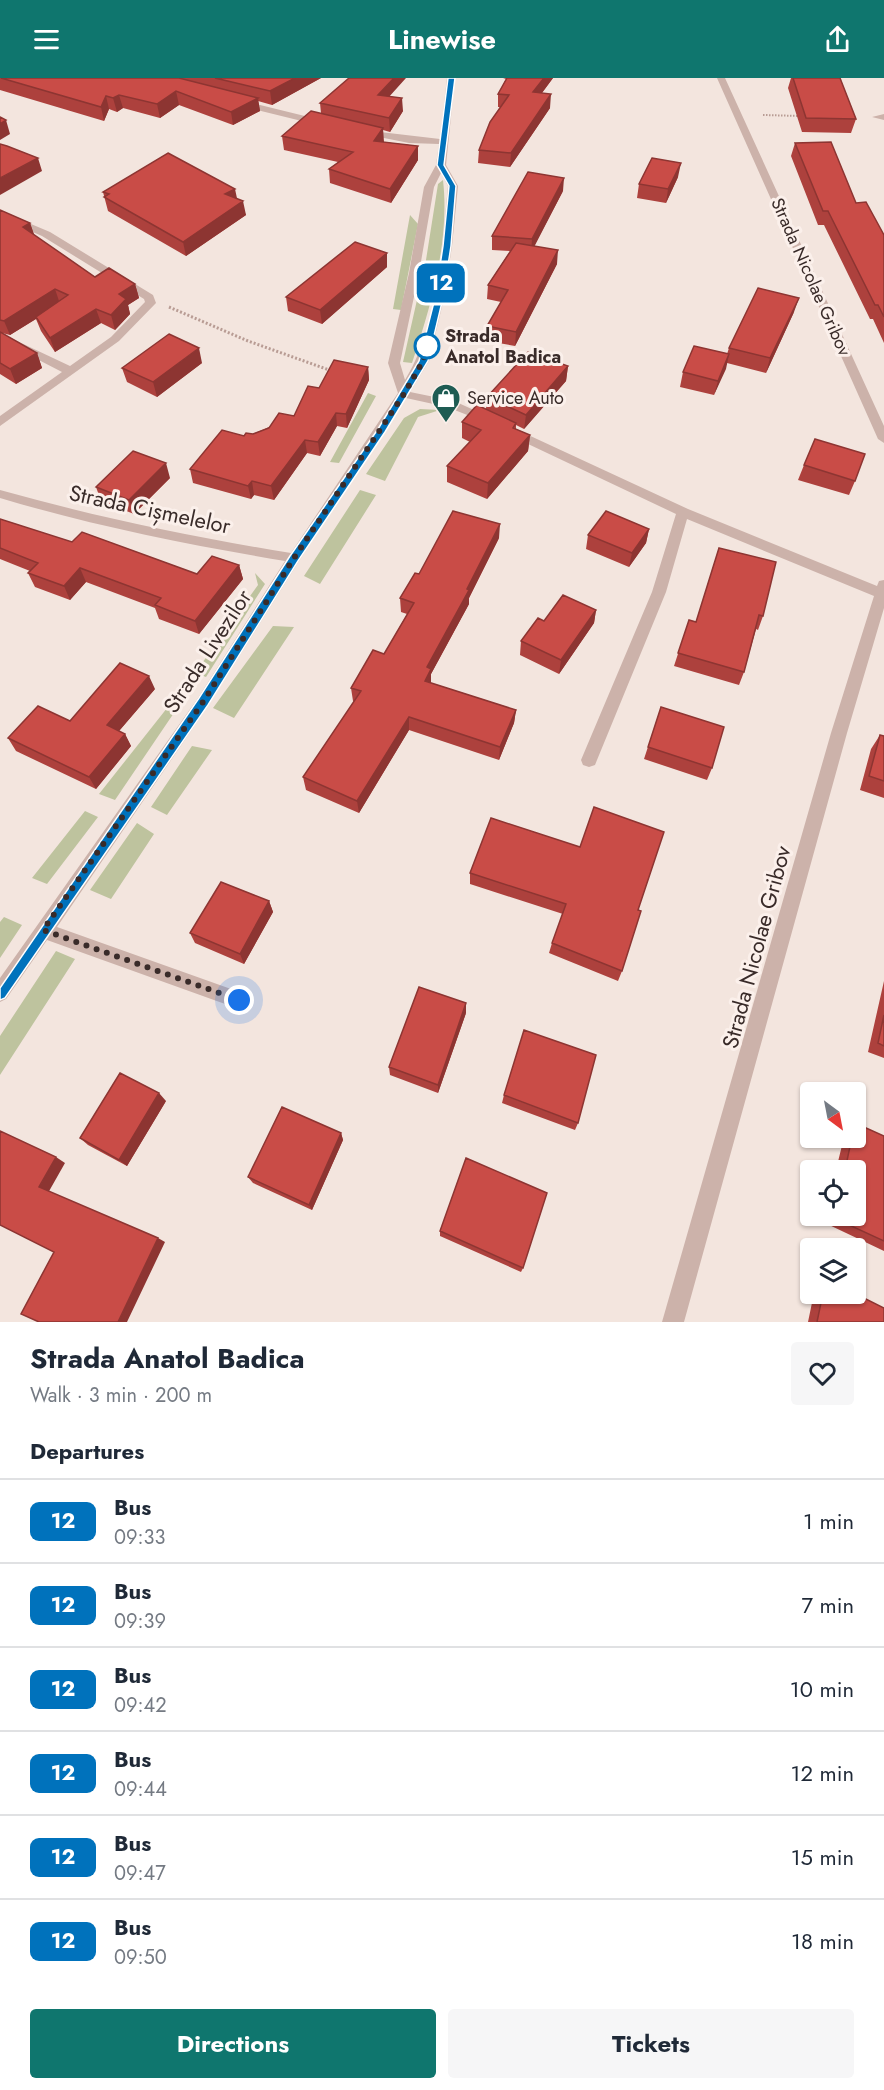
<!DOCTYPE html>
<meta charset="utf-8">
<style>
:root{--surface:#fff;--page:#f6f6f7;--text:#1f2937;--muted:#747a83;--line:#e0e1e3;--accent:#0f766e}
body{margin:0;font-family:Jost,sans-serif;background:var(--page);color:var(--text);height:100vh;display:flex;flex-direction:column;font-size:22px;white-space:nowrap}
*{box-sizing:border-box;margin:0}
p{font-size:20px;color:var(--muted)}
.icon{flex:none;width:33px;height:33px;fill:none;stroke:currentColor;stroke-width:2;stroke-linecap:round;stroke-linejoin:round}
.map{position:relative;height:1244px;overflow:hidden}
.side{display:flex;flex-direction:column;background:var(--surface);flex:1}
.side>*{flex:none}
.badge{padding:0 12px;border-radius:9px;font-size:21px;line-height:39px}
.needle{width:39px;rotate:148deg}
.controls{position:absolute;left:800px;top:1004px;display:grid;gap:12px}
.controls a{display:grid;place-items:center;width:66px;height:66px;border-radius:6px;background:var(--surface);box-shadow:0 2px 4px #0004;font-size:30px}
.you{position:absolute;width:30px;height:30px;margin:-15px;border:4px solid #fff;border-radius:50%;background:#1a73e8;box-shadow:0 0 0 9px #1a73e833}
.map>.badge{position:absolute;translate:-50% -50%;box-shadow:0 0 0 3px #fff}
h2{padding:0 30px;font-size:22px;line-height:54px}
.round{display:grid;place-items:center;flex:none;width:63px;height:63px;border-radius:6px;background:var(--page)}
.summary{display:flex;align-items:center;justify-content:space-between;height:102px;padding:0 30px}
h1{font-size:28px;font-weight:700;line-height:45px}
.action{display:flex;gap:12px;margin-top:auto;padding:12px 30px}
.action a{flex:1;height:69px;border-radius:6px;background:var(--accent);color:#fff;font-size:24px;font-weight:700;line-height:69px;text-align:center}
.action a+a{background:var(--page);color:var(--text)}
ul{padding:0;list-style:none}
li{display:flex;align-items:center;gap:18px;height:84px;padding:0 30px;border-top:2px solid var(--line)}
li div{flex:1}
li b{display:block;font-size:22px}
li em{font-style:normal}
li .badge{min-width:66px;font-weight:700;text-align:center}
header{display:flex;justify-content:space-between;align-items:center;height:78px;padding:0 30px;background:var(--accent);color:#fff;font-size:27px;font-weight:700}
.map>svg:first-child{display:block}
.green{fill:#bec39e}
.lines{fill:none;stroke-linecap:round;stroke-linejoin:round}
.path-far1{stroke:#b89c94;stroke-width:2;stroke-dasharray:1.5 1.5;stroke-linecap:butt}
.path{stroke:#b89c94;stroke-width:3;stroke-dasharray:2 2;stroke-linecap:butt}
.minor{fill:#ccb2aa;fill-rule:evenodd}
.wall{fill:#ad413d}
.shaded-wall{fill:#8d3532}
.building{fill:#c94c47;stroke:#8d3532;stroke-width:1.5}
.line{fill:#0072bc;stroke:#fff;stroke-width:1.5}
.walk{stroke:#392b29;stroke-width:6;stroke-dasharray:0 10.8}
.stop-dot{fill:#fff;stroke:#0072bc;stroke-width:3}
.labels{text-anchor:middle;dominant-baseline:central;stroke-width:6;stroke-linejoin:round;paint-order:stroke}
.far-street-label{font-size:18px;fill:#392b29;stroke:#fbf0eb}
.far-stop-label{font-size:18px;font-weight:bold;fill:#392b29;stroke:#fbf0eb;text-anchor:start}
.far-poi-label{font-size:18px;fill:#392b29;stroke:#fbf0eb;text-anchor:start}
.street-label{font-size:22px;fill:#392b29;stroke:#fbf0eb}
</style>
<header><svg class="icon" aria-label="menu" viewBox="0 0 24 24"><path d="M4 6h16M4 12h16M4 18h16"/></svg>Linewise<svg class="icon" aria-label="share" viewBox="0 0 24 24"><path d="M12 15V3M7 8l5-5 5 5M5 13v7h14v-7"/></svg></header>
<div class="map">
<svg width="884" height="1244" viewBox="0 0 884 1244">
<rect width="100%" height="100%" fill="#f3e5de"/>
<path class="green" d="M443,102C450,163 431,228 412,285L403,284L426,182L438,106Z
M410,137L418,146L401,232L393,231Z
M368,315L376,318L339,385L330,384Z
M420,331L440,332L418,339L385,403L366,396L404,340Z
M360,412L376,417L320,506L304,498Z
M255,495L265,506L206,599L195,595L258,507Z
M273,548L294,549L234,640L213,630Z
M175,620L182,623L115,722L99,716Z
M192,668L212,672L167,737L151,729Z
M85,733L98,739L47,806L32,800Z
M137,745L154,756L111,821L90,812Z
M4,839L22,847L0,880V844Z
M56,873L75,881L0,997V958Z"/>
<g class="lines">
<path class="path-far1" d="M763,37L800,38"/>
<path class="path" d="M169,229L248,263L332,293"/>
<path class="minor" d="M447,0H455L446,87L458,108L452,168L444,220L429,283L410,314L454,323L496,342L490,346L447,329L406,320L299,483L208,628L57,849L245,916L248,922L245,928L239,931L47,862L6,921L0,924V900L198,620L285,483C189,467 94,448 0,420V412C96,439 192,459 291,475L398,315L388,285L409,195L424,109L436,87L439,66L409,65L359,55L363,52L440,61ZM441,95L448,108C442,170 438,249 405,302L400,285L419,195L434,109Z
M717,0H725L884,348V365L878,361Z
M240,22L325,43L326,45L322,48L237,27V23Z
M884,36V42L872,39Z
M0,133L50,154L153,217L156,225L119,263L0,348V338L62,294L0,262V255L70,288L111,259L145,224L144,221L42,158L0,140Z
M511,349L688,431L877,508L879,503L884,502V530L847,655L684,1244H662L831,655L874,518L687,441L666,514L597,682L595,687L589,689L583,687L581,682L652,514L676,436L507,356L505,353Z"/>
</g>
<path class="wall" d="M0,0H321L272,27L258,23L260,33L233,47L179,27L160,40L123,30L117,34L109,31L104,43L0,12Z
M503,0H553L542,15L550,30L510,89L478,85L479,72L500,29H498V16L506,1Z
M791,0H840L856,41L851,55L802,54L788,10Z
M390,18L403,33L390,54L383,52V64L418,68V82L391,125L330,105L329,91L338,84L284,72L282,58L321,35L320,25Z
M795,65L856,125L884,157V265L873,241H870L824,147H818L791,78Z
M678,99L666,125L637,120L639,106Z
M563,113L534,168L557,186L515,268L487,263V248L501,224L487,221L488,207L510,173L492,172V158Z
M103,114L237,120L246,137L186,178L108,133Z
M0,132L30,145L34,157L95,199L135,206L139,220L128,227L130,236L115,252L101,245L55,274L41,253L36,241L10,257L2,255L37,275L42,290L16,306L0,296Z
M387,175V189L322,246L288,233L286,219Z
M794,234L766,295L727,285L714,317L680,309L683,294L727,276L729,270Z
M202,285L157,319L127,304L122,290Z
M568,288L566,303L524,351L516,347V351L530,357L528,373L487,421L447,404V388L470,364L462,360V344L486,331L487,319Z
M368,289L369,302L347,350L337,348L320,378L307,375L274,422L254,417L251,421L193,405L190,391L244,358L253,356L294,338L319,310Z
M804,387L855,403L849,417L798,402Z
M170,400L134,436L101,423L96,409Z
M0,441L72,464L197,496L239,487L243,501L199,556L159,541L155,530L86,504L70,522L35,509L28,495L30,493L0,481Z
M649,451L646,465L629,489L586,471L588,457Z
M499,460L469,520V526L431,596V605L516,632L514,645L499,682L409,652L359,735L306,712L303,699L354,624L353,623L351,610L384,576L407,536L401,534L400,520L419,496Z
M719,470L763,538L758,552L756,551L744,594L739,607L674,588L689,542L696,544Z
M596,532L594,545L559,596L520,577L521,563L544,543Z
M155,611L119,653L125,656L131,668L96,711L16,673L8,660L70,643Z
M661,629L712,690L707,702L644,681Z
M880,657L884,658V720L860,712L871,671Z
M470,795L638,832L622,893L618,903L549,875L552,865L563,836L470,806Z
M269,823L273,834L244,886L195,865L190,855Z
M884,903V980L868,974Z
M466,935L438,1015L390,997L389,989Z
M504,1017L578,1045L575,1052L502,1025Z
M166,1023L127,1088L88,1067L80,1060Z
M341,1055L343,1062L312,1132L253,1105L248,1099Z
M884,1058V1173L825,1145L826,1137H855V1092H836L844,1059Z
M440,1153L523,1190L521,1194L440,1158Z
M814,1215H854L884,1244H808Z"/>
<path class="shaded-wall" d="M295,0H321L272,27L270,13Z
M394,0H406L379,30L378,17Z
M544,0H553L532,28L533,14Z
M176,13L179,27L160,40L157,26Z
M551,16L550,30L510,89L511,75Z
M119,17L123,30L117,34L113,20Z
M106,18L109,31L104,43L101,29Z
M258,20L260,33L233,47L231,34Z
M402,20L403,33L390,54L389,40Z
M6,42L10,56L0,62V46Z
M383,50L384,64L375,77L374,63Z
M418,68V82L391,125L390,111Z
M38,80L42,93L0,117V100Z
M681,85L678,99L666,125L668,111Z
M564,100L563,113L531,175L532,161Z
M235,111L238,125L225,116Z
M243,123L246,137L186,178L183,164Z
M30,145L35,159L23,149Z
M558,172L557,186L515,268L516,254Z
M387,175V189L322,246L320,232Z
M135,206L139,220L128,227L130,236L115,252L111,237L119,216Z
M55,211L60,226L10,257L4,243Z
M799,220L794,234L766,295L770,280Z
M96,231L101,245L55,274L50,260Z
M199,270L202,285L157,319L153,304Z
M37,275L42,290L16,306L10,291Z
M729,276L726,291L714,317L718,303Z
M568,288L566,303L524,351L526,337Z
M368,289L369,302L347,350L346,336Z
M336,335L337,348L320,378L318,364Z
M530,357L528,373L487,421L488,405Z
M305,362L307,375L274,422L271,408Z
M166,385L170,400L134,436L129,422Z
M252,403L254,417L251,421L248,408Z
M500,446L499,460L469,520V526L431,596V604L425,617V603L427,589Z
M649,451L646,465L629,489L632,475Z
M239,487L243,501L199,556L195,543Z
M80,490L86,504L70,522L64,508Z
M596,532L594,545L559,596L561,582Z
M149,598L155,611L113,660L107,647Z
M516,632L514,645L499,682L500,669Z
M409,639V652L359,735L357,723Z
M125,656L131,668L96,711L89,699Z
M269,823L273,834L244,886L240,876Z
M466,925V935L438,1015V1007Z
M159,1015L166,1023L127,1088L119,1082Z
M341,1055L343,1062L312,1132L309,1127Z
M56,1079L65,1085L48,1115L39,1109Z
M158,1160L165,1164L127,1244H118Z"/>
<path class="building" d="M1,0H179L258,20L231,34L176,13L157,26L119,17L113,20L106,18L101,29Z
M215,0H295L270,13Z
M349,0H394L378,17L402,20L389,40L320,25Z
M507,0H544L533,14L551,16L511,75L479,72L490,44L509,17L498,16Z
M793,0H840L856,41L806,40Z
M311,33L383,50L374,63L418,68L390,111L329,91L353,74L282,58Z
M0,39L6,42L0,46Z
M831,64L856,125L866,124L884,157V239L878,227H875L828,133H823L795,65Z
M0,66L7,68L38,80L0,100Z
M168,75L235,111L225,116L243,123L183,164L104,119L109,116L103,114Z
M652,80L681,85L668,111L639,106Z
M528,94L564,100L532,161L492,158Z
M0,132L30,145L23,149L95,199L109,190L135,206L119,216L126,221L111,237L96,231L50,260L36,239L68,217L55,211L4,243L0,242Z
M355,164L387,175L320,232L286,219Z
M516,165L558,172L516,254L487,248L508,212L488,207Z
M758,210L799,220L770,280L729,270Z
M0,254L37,275L10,291L0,285Z
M169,256L199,270L153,304L122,290Z
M694,268L729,276L718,303L683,294Z
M528,274L568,288L526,337L487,319Z
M334,282L368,289L346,336L336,335L318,364L305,362L271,408L252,403L248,408L190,391L222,352L244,358L246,355L253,356L269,350L279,335L294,338L308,308L319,310Z
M477,327L516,345L513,350L530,357L488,405L447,388L481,352L462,344Z
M815,361L865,376L855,403L804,387Z
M133,373L166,385L129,422L96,409Z
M453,433L500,446L467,511L469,512L427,589L431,591L425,603L516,632L500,669L409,639L357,723L303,699L361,613L351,610L373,572L384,576L414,525L400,520L415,495L419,496Z
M606,433L649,451L632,475L588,457Z
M0,441L72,464L82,454L197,496L212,478L239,487L195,543L155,527L161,520L80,490L64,508L28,495L38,485L0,470Z
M719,470L776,484L763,538L759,537L744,594L678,575L689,542L696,544Z
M563,517L596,532L561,582L521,563L538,540L544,543Z
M120,585L149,598L107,647L125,656L89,699L8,660L38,628L70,643Z
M661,629L724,649L712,690L648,669Z
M880,657L884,658V703L869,698Z
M594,729L664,754L638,832L641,833L622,893L552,865L566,826L470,795L491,740L580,769Z
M221,804L269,823L240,876L190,855Z
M419,909L466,925L438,1007L389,989Z
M884,937V968L878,965Z
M524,952L596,977L578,1045L504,1017Z
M120,995L159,1015L119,1082L80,1060Z
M282,1029L341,1055L309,1127L248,1099Z
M855,1045L884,1058V1163L834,1140L835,1137H855V1092H845L852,1059H855Z
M0,1053L56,1079L39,1109L158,1160L118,1244H39L21,1236L54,1174L0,1147Z
M466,1080L547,1115L523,1190L440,1153Z
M823,1215H854L884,1230V1244H817Z"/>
<path class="line" d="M448,0H455L444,87L456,108L451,168L443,220L428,283L385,354L298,483L208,627L5,920L0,922V910L199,620L290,478L378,351L419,283L435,220L443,168L449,108L437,87Z"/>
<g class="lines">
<path class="walk" d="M239,922L43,852L203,624L294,480L404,316L423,283L427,268"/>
</g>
<defs>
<g id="shop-pin" transform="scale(1.5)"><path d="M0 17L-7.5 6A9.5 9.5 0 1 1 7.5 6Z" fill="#1e5c53" stroke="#fbf0eb"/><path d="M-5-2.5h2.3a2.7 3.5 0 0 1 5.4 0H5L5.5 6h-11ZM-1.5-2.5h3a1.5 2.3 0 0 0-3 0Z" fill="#fff"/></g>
</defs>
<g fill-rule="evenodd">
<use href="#shop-pin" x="446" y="320"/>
</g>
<circle class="stop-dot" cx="427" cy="268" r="12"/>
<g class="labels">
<g class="far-street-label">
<text transform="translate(811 199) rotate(66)">Strada Nicolae Gribov</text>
</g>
<g class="far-stop-label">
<text x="445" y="258">Strada<tspan x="445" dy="21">Anatol Badica</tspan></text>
</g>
<g class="far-poi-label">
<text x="467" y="320">Service Auto</text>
</g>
<g class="street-label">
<text transform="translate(150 431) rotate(12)">Strada Cișmelelor</text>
<text transform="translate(207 573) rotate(-57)">Strada Livezilor</text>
<text transform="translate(756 869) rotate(-75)">Strada Nicolae Gribov</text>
</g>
</g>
</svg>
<div class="controls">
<a><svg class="needle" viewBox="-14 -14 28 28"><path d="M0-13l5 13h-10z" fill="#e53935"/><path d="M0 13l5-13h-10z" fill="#747a83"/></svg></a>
<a><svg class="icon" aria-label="locate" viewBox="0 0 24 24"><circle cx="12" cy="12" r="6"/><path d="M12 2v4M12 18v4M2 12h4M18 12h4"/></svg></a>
<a><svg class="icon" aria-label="layers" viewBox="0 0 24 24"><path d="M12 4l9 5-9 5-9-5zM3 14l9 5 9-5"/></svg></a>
</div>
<div class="you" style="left:239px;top:922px"></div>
<b class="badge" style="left:441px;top:205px;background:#0072bc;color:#fff">12</b>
</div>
<section class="side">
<div class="summary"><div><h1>Strada Anatol Badica</h1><p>Walk · 3 min · 200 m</p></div><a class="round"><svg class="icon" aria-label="heart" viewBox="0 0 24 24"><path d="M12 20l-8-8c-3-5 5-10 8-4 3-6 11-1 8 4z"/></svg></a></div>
<h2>Departures</h2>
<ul>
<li><span class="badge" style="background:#0072bc;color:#fff">12</span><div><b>Bus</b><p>09:33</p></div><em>1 min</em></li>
<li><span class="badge" style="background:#0072bc;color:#fff">12</span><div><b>Bus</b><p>09:39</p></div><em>7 min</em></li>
<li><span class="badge" style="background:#0072bc;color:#fff">12</span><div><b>Bus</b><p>09:42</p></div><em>10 min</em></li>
<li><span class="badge" style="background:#0072bc;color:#fff">12</span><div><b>Bus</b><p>09:44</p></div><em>12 min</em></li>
<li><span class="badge" style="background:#0072bc;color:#fff">12</span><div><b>Bus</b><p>09:47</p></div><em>15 min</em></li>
<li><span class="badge" style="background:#0072bc;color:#fff">12</span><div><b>Bus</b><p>09:50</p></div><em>18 min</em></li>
</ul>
<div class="action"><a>Directions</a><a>Tickets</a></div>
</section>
